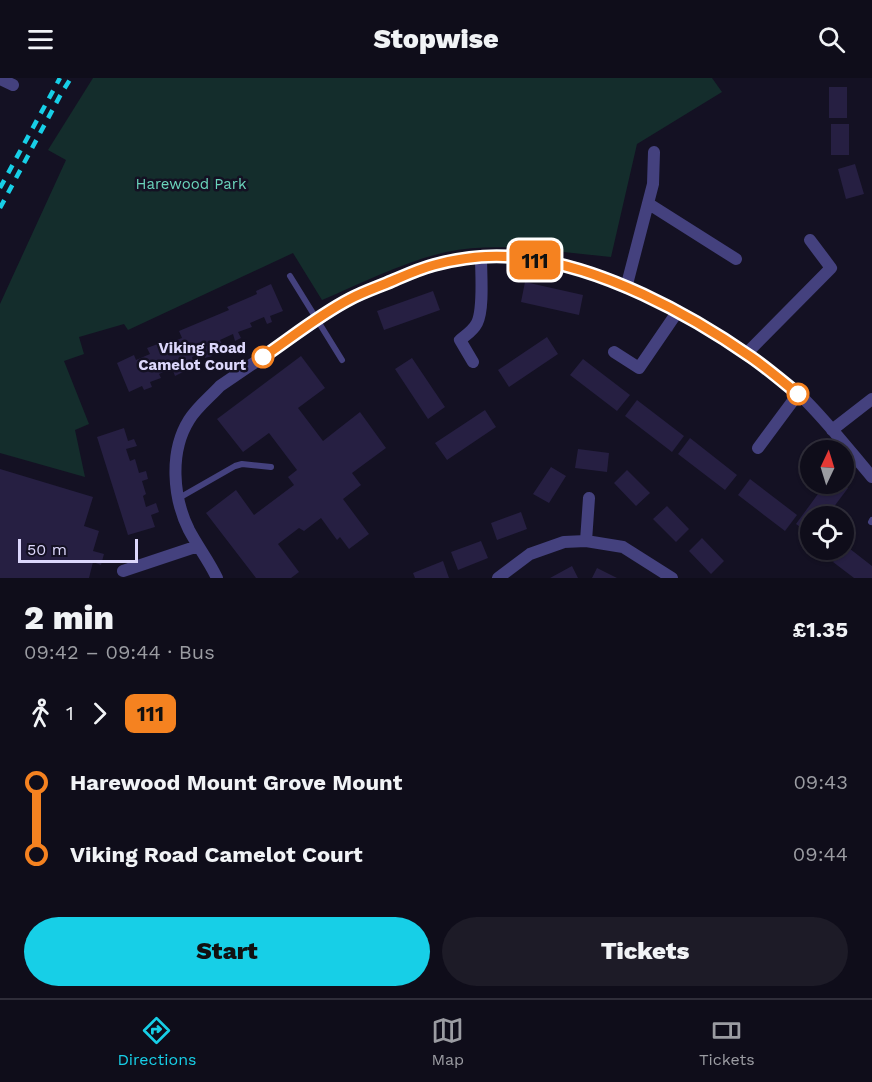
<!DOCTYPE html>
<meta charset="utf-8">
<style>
:root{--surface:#0f0d1a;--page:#1d1b27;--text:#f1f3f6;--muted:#9b9ca2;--line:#2f2d39;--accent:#17cfe7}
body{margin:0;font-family:"Work Sans",sans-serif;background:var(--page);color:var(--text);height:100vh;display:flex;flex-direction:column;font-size:22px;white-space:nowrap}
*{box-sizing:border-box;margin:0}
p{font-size:20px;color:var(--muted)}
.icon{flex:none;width:33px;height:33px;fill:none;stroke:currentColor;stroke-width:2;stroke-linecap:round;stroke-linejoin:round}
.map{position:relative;height:500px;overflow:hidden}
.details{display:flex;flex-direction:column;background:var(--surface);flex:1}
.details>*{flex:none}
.badge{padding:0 12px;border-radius:9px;font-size:21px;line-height:39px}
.needle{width:39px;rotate:4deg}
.controls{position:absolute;left:800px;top:362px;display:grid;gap:12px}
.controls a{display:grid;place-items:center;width:54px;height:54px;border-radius:50%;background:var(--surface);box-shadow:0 2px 4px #0004,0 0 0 2px var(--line);font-size:30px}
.scale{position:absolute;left:18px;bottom:15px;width:120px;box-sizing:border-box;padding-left:6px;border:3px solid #dcd7fb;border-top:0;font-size:16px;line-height:21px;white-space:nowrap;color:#dcd7fb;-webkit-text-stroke:4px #141123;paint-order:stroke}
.map>.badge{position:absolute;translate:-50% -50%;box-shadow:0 0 0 3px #fff}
.legs{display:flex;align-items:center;gap:9px;height:66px;padding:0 24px;font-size:20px}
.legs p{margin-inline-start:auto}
.head{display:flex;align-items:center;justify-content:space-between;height:102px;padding:0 24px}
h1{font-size:33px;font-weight:800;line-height:45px}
.button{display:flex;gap:12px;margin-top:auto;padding:12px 24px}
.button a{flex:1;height:69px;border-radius:36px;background:var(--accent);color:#111;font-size:24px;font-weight:800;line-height:69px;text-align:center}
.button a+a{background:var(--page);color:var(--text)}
ul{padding:0 24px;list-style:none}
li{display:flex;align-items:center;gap:21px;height:72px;font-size:22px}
li i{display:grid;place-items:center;width:9px;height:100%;margin:0 8px;background:currentColor}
li i::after{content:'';width:15px;height:15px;margin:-8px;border:4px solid;border-radius:50%;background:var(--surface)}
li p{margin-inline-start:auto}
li:first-child i{background:linear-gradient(#0000 50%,currentColor 0)}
li:last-child i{background:linear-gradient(currentColor 50%,#0000 0)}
header{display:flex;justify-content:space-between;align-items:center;height:78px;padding:0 24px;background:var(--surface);font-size:27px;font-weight:800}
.tab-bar{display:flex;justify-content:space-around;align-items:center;height:84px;border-top:2px solid var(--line);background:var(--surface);font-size:16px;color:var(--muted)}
.tab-bar a{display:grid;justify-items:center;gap:3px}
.tab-bar .on{color:var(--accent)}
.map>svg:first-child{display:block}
.green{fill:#142d2c}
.building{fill:#261f42}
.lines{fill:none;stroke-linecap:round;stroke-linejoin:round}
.service{stroke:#44417e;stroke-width:6}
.minor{stroke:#44417e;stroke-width:12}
.rail{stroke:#17cfe7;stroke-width:4.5;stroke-dasharray:9 8;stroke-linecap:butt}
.line-1-casing{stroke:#fff;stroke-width:14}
.line-1{stroke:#f58220;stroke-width:9}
.stop-1-dot{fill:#fff;stroke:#f58220;stroke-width:3}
.labels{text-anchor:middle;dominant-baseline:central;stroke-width:5;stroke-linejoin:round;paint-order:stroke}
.park-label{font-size:15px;fill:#6ad4bb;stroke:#141123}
.stop-label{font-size:15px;font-weight:bold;fill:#dcd7fb;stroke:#141123;text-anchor:end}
</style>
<header><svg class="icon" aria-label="menu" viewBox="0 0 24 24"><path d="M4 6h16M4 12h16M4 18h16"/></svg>Stopwise<svg class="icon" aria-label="search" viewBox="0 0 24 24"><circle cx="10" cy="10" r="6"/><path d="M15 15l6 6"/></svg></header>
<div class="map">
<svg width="872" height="500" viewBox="0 0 872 500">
<rect width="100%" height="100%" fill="#141123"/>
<path class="green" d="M93,0H712L722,14L637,66L611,179C557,174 500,163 446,174C403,184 362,205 322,222L293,175L128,252L124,246L79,259L84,276L64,283L89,346L75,352L85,399L0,375V226L66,82L48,72Z"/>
<path class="building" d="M829,9H847V40H829Z
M831,46H849V77H831Z
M855,86L864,116L846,121L838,91Z
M525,204L583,217L579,237L521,224Z
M271,206L283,233L270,238L272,244L267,246L264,239L250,245L252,249L238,254L241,260L235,263L233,256L220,262L222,266L209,271L212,278L205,280L202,274L192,279L193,283L181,288L183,294L175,298L172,290L159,296L161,300L150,304L152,309L144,312L142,308L129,314L117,285L134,277L136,282L150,276L147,270L163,264L164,267L182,260L179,253L229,232L227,229L257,216L256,213Z
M433,213L440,232L384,252L377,233Z
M547,259L558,276L509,309L498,292Z
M301,278L325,310L298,330L323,363L360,334L386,370L352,395L361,407L343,421L369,456L349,471L340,459L337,462L321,440L304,453L299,450L278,466L299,494L291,500H256L206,435L236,412L254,437L294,407L288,399L297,392L269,355L243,374L217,341Z
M412,280L445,329L428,341L395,291Z
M583,281L630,317L617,333L570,297Z
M637,322L684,358L672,374L625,338Z
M485,332L496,349L447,382L435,365Z
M124,350L128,363L134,361L137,368L126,371L130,383L135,381L139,395L146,393L148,401L142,403L146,416L143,418L146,429L156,425L159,434L151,437L155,449L128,457L97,359Z
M690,360L737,397L725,412L678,376Z
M578,371L609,375L607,394L575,390Z
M551,389L566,398L549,425L533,416Z
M0,391L93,419L84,448L99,453L93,473L104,476L101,487L93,484L89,500H0Z
M627,392L650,415L636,428L614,405Z
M750,401L797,437L785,453L738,417Z
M826,405H841L848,410L827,438H810V456L796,446Z
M667,428L689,451L676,464L653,441Z
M521,434L527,451L497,462L491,445Z
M702,460L724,483L711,496L689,473Z
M481,463L488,480L458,492L451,474Z
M845,467L872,488V500H854L833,484Z
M443,483L449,500H415L413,495Z
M572,488L578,500H550Z
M597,490L617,500H592Z"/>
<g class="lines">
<path class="service" d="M290,198L342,282
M179,420L235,388L242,386L271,389
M871,444L872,442"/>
<path class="minor" d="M0,1L13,7
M649,126L736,181
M626,210L653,106L654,74
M614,274L639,290L678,233
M746,276L831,190L810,162
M473,284L460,262C466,257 473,253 477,245C484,231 481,196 481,179
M832,352L872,321
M758,370L798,316
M586,463L589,420
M123,493L198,468
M217,500C209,483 198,469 189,452C173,420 169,374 189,342C197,329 210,319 220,308L335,230C351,220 368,213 384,206C416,192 445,182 480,179C565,172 654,217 723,261C749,278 776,296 800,317C826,342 849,372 872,399
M498,500L530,476L564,464L586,463L623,469L672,500"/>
<path class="rail" d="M0,110L60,0
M0,130L61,16L71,0"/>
</g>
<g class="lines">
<g class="line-1-casing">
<path id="line-1" d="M263,279C291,260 319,237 350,221C363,214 378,209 392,203C406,197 419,191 434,187C463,179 494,176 524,180C602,189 688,235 751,279C767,290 782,303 798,316"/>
</g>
<use href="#line-1" class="line-1"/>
</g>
<g class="stop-1-dot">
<circle cx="263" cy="279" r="10"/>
<circle cx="798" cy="316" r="10"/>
</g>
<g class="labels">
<g class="park-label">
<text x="191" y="106">Harewood Park</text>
</g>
<g class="stop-label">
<text x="246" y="270">Viking Road<tspan x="246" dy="17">Camelot Court</tspan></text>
</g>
</g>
</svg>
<div class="controls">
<a><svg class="needle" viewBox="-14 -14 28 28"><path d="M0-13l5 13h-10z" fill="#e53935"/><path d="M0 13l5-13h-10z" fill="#9b9ca2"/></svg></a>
<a><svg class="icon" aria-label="locate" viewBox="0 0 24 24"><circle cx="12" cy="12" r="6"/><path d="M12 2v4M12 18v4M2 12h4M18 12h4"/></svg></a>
</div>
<div class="scale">50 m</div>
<b class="badge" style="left:535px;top:182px;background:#f58220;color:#111">111</b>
</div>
<section class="details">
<div class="head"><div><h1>2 min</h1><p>09:42 – 09:44 · Bus</p></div><b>£1.35</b></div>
<div class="legs"><svg class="icon" aria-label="walk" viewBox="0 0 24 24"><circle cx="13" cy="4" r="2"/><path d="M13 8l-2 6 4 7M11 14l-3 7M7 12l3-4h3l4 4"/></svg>1<svg class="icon" aria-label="forward" viewBox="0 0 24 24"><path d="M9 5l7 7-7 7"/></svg><b class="badge" style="background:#f58220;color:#111">111</b></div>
<ul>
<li><i style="color:#f58220"></i><b>Harewood Mount Grove Mount</b><p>09:43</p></li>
<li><i style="color:#f58220"></i><b>Viking Road Camelot Court</b><p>09:44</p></li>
</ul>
<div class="button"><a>Start</a><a>Tickets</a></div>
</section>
<nav class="tab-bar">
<a class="on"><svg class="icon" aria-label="directions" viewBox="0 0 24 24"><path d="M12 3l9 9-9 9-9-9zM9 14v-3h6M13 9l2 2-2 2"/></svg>Directions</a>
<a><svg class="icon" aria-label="map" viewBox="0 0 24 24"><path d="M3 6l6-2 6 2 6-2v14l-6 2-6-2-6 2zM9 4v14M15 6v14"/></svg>Map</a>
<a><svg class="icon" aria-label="tickets" viewBox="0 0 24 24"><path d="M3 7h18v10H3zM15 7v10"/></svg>Tickets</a>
</nav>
